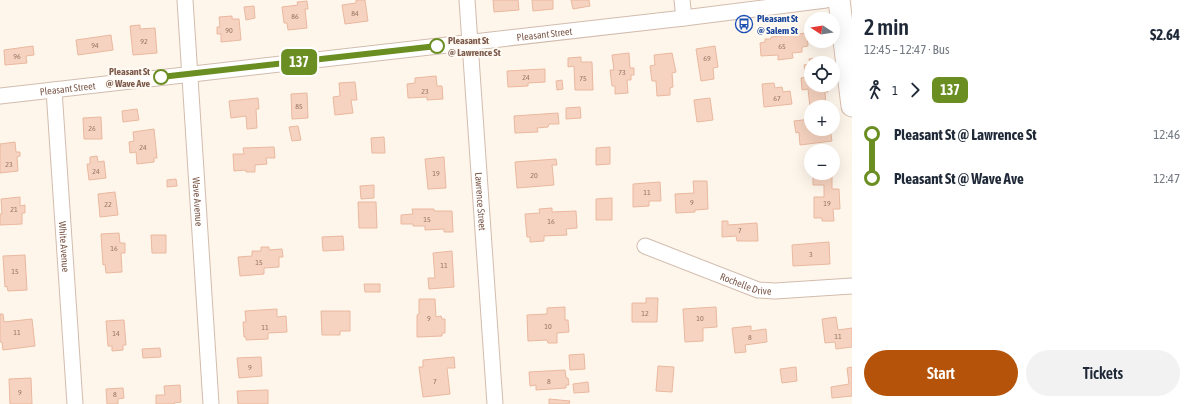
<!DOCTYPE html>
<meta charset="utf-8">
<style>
:root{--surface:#fff;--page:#f2f2f3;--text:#1f2937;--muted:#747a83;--accent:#b45309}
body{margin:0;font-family:"Asap Condensed",sans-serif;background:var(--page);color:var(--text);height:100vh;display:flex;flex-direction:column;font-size:15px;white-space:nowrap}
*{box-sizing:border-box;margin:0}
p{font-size:13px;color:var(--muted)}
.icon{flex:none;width:22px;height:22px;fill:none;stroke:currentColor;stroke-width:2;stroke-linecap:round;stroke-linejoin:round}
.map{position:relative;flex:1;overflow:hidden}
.details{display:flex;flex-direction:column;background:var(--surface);width:340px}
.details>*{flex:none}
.badge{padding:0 8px;border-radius:6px;font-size:14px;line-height:26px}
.needle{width:26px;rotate:282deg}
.tools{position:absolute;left:804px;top:12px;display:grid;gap:8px}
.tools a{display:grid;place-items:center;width:36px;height:36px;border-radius:50%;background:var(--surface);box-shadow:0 4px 16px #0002;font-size:20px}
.map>.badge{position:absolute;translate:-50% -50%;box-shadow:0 0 0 2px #fff}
.legs{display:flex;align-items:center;gap:6px;height:44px;padding:0 12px;font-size:13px}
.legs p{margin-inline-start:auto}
.headline{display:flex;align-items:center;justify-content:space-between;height:68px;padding:0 12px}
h1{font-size:22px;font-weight:600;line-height:30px}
.button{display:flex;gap:8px;margin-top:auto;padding:8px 12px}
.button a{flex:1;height:46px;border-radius:24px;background:var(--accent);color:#fff;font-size:16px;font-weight:600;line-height:46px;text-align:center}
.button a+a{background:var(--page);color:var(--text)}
ul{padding:0 12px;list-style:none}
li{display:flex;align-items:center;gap:14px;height:44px;font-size:15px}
li i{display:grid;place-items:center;width:6px;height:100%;margin:0 5px;background:currentColor}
li i::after{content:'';width:10px;height:10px;margin:-5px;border:3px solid;border-radius:50%;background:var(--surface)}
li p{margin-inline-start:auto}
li:first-child i{background:linear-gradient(#0000 50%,currentColor 0)}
li:last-child i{background:linear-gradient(currentColor 50%,#0000 0)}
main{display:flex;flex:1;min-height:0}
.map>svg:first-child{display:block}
.building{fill:#f6d3c0;stroke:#eab89f}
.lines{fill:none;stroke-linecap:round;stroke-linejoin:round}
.minor-casing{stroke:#d2bcae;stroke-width:17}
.secondary-casing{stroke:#d8bfae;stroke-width:23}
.minor{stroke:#fff;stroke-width:15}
.secondary{stroke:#fff;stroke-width:21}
.line-1-casing{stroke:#fff;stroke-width:9}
.line-1{stroke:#6b8e23;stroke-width:6}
.stop-1-dot{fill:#fff;stroke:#6b8e23;stroke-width:2}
.labels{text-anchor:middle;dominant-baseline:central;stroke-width:4;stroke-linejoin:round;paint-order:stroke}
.number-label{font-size:8px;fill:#9a7868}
.transit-label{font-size:10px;font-weight:bold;fill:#164399;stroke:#fffaf3;text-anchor:start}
.street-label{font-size:10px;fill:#7c5a4b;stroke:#fffaf3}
.stop-label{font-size:10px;font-weight:bold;fill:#7c5a4b;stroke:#fffaf3;text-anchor:start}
</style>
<main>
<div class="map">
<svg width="852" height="404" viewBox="0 0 852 404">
<rect width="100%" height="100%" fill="#fef6eb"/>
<path class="building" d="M356,0H365L368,21L345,24L342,5L356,3Z
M493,0H518L519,10L494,12Z
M532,0H553V9L533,11Z
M571,0H589L590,6L573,9Z
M307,1L308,9H305L307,28L288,30L287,23H284L282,7L298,5L297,2Z
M254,6L255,18L246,20L244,7Z
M232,16V19H239L241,40L221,42V34H217V27H220L219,17Z
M140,25V29L155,28L157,53L133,55L130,26Z
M807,33L808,46L802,47V52L792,53L793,58L778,60V55L761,56L760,43L765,42V39H771V37Z
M111,35L113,50L78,55L76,40Z
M33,46L34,55L26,56L27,63L5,65L4,50Z
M715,46L718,67L713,68L714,79L701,81L696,49Z
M629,53L630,68H634V75H631V80H627L628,93L615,94V86H612L610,70H614L612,55Z
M672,53L676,72L672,73L673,87L670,88V95L657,96L656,81H652L650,66L655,65L654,55Z
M581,57V62H592L593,90H575L574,66L568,67V58Z
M823,57L824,63H811V85H827L828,92H825L826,105L810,107L808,89L802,90L801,78L806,77L804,65L810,64L809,59Z
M545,69V82L528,83V86L508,87L507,71Z
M436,76L437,86H442L443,99L427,100V97L408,98L407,84L415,83V78Z
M562,80L563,89L557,90L556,81Z
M355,82L357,100H351L353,113L335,115L333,97L340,96L339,83Z
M774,83L775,88L782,87L783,92L790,91L792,104L764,107L762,84Z
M307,93L308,118L292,119L291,94Z
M258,98L259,109H256L257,128L247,129L246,116L231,118L229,101Z
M710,98L713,120L697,122L694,100Z
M580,107L581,118L566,119V108Z
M137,109L139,120L123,122L122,111Z
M558,113L559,124H549L548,127L537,128L538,132L515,133L514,116Z
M101,117L102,139H84L83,118Z
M811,119V129H830L832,141L800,145L799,132L796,133L794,121Z
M298,126L301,140L292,141L289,127Z
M154,129L157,158H154V162L137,164L136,152L130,153L129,142L134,141L133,132Z
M384,137L385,153H372L371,138Z
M15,142L16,152H20V156L17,157L18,171L0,173V144Z
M274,147L275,158H266L267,164L255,165V172H246V170L234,171L233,154H244L243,148Z
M610,147V164L596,165V148Z
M97,156L98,162L104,161L106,178L89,180L87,164H90V157Z
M444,157L446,188L428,189L425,159Z
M556,159L557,165H552L554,185L517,188L515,162Z
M813,175H832V189H839L840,209H833L834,221H822V218H814V197H824V185H813Z
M176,179L177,186L167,187V180Z
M693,181H707L708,209L695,210V212L676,213L675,194L694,193Z
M660,182L661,201H649V206L633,207V184Z
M374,185V198L361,199L360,186Z
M115,192L118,215L100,217L98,194Z
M20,197V206L25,205V213H22V224L0,225V214H2L1,199Z
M612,198V220H596V199Z
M358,202H376L377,228H359Z
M552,208V212L576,211L577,228L566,229L567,235L544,236V241L530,242V237H527L525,214L540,213L539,209Z
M412,209H434V211H452L453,232H444V229L425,230V226H413V224H401V215L413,214Z
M722,221H728V225L757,223L758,241H737L736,236L722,237Z
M119,233L120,243H125V253H121L122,272L106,273L105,264L103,265L101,234Z
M151,235H166V253H152Z
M343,236L344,250L323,251L322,237Z
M829,242L830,264L793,266L792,245Z
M261,247H269V250L282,249L283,257H279V267L264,268V274L240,276L238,257L252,256V251H261Z
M452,251L454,287L429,289L428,278H435L433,253Z
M25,255L27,290L8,291L7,286L5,287L3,256Z
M364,284H380V292H365Z
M646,298H658L657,322H632V303H646Z
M419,299H435L436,317L441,316L442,319H445V333H442V336L417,337V315L419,314Z
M565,307V320H568L569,332L557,333V343H548L547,340L528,341L527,315L547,314V308Z
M716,307L717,327L703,328V341L685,342L683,309Z
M277,309V317L286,316L287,332L268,333V339L246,340V337H244L243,322H246L245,311Z
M321,311H350V331H340V335H322Z
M0,314H3L4,322L32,319L35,346L3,350L2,342H0Z
M836,317L838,330L852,328V347L836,349L835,342L825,343L822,319Z
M124,320L126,345H123V350L112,351V346H108L106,321Z
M751,326V331L766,329L767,342L745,345L746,352L735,353L732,328Z
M160,348L161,357L143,358L142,349Z
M584,354L585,369L570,370L569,355Z
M261,357L262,376L239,378L237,358Z
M454,357L455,368H447L450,394L423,397L419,367H423V360Z
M658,366L674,367L672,392L656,391Z
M796,367L797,381L782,383L780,369Z
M852,367V396L832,398L831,387L849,384L847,368Z
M565,370L566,378H568L569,385H566V388L536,390V385L530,386L529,372Z
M31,378L32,404H10L9,379Z
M588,382L589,392L574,393L573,384Z
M180,385L181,402L174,403V404H156V395H165L164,386Z
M123,388L124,398L118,399V404H107L106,389Z
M268,390V404H238L237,391Z
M549,399L570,401L569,404H549Z"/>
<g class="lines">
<g class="minor-casing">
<g id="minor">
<path id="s1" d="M185,0L211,404"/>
<path id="s2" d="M467,0L495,404"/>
<path d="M682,0L684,18"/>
<path id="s3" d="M54,90L75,404"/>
<path id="s4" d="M0,96L684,18L826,0"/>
<path id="s5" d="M645,246L758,290L775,291L852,286"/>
</g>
</g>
<g class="secondary-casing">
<path id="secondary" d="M839,0L852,106"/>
</g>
<use href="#minor" class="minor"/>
<use href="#secondary" class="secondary"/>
</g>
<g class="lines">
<g class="line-1-casing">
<path id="line-1" d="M161,77L437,46"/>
</g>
<use href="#line-1" class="line-1"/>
</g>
<defs>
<g id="bus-ring" transform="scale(0.9)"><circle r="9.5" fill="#fffaf3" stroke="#1a4fb4" stroke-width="1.5"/><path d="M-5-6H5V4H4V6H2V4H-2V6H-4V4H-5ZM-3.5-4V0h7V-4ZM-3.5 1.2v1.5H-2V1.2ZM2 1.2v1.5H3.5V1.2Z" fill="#1a4fb4"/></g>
</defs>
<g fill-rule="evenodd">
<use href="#bus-ring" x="744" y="24"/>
</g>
<g class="stop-1-dot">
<circle cx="437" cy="46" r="7"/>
<circle cx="161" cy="77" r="7"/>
</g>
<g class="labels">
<g class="number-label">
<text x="355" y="13">84</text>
<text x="295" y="16">86</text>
<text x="229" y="30">90</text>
<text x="144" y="41">92</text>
<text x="95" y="45">94</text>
<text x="782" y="46">65</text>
<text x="17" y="56">96</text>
<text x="707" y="58">69</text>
<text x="622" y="72">73</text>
<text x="526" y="77">24</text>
<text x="583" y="78">75</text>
<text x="425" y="91">23</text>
<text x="777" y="98">67</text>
<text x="299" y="106">85</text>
<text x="92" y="128">26</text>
<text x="143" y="147">24</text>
<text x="9" y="164">23</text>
<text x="96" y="171">24</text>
<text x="436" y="173">19</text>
<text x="534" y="175">20</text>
<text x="647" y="192">11</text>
<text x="692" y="202">9</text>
<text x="827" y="203">19</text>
<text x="108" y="204">22</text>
<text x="14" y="209">21</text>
<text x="427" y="219">15</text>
<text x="551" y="221">16</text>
<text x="740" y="230">7</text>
<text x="114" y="248">16</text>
<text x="811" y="254">3</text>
<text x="259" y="262">15</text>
<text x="444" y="265">11</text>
<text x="15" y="271">15</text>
<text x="645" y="313">12</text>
<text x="429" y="318">9</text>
<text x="700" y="318">10</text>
<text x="548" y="326">10</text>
<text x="265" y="327">11</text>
<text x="17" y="332">11</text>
<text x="116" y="333">14</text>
<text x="838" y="336">11</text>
<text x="750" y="337">8</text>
<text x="250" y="367">9</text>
<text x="435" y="381">7</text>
<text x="549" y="381">8</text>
<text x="20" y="392">9</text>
<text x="115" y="394">8</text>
</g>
<g class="transit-label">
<text x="757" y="18">Pleasant St<tspan x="757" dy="12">@ Salem St</tspan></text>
</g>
<g class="street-label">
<text stroke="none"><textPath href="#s4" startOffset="548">Pleasant Street</textPath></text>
<text stroke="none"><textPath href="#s4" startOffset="68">Pleasant Street</textPath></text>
<text stroke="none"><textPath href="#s1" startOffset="202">Wave Avenue</textPath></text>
<text stroke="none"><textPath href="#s2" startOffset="202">Lawrence Street</textPath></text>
<text stroke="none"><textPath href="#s3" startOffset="157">White Avenue</textPath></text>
<text stroke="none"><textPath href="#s5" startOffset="108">Rochelle Drive</textPath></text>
</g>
<g class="stop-label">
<text x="448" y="40">Pleasant St<tspan x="448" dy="12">@ Lawrence St</tspan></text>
<text x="150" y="71" text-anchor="end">Pleasant St<tspan x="150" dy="12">@ Wave Ave</tspan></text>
</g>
</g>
</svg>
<div class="tools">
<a><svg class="needle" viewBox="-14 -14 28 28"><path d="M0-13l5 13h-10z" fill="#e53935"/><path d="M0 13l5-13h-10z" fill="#747a83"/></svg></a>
<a><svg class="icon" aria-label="locate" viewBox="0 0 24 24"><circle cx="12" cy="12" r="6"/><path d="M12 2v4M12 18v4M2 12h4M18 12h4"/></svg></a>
<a>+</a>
<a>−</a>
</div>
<b class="badge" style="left:299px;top:62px;background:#6b8e23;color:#fff">137</b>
</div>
<section class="details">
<div class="headline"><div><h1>2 min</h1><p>12:45 – 12:47 · Bus</p></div><b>$2.64</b></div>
<div class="legs"><svg class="icon" aria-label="walk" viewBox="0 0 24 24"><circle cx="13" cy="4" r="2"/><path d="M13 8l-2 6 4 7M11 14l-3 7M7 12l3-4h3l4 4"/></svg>1<svg class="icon" aria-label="forward" viewBox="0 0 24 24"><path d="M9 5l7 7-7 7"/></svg><b class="badge" style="background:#6b8e23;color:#fff">137</b></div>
<ul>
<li><i style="color:#6b8e23"></i><b>Pleasant St @ Lawrence St</b><p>12:46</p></li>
<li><i style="color:#6b8e23"></i><b>Pleasant St @ Wave Ave</b><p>12:47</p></li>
</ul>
<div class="button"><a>Start</a><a>Tickets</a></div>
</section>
</main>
